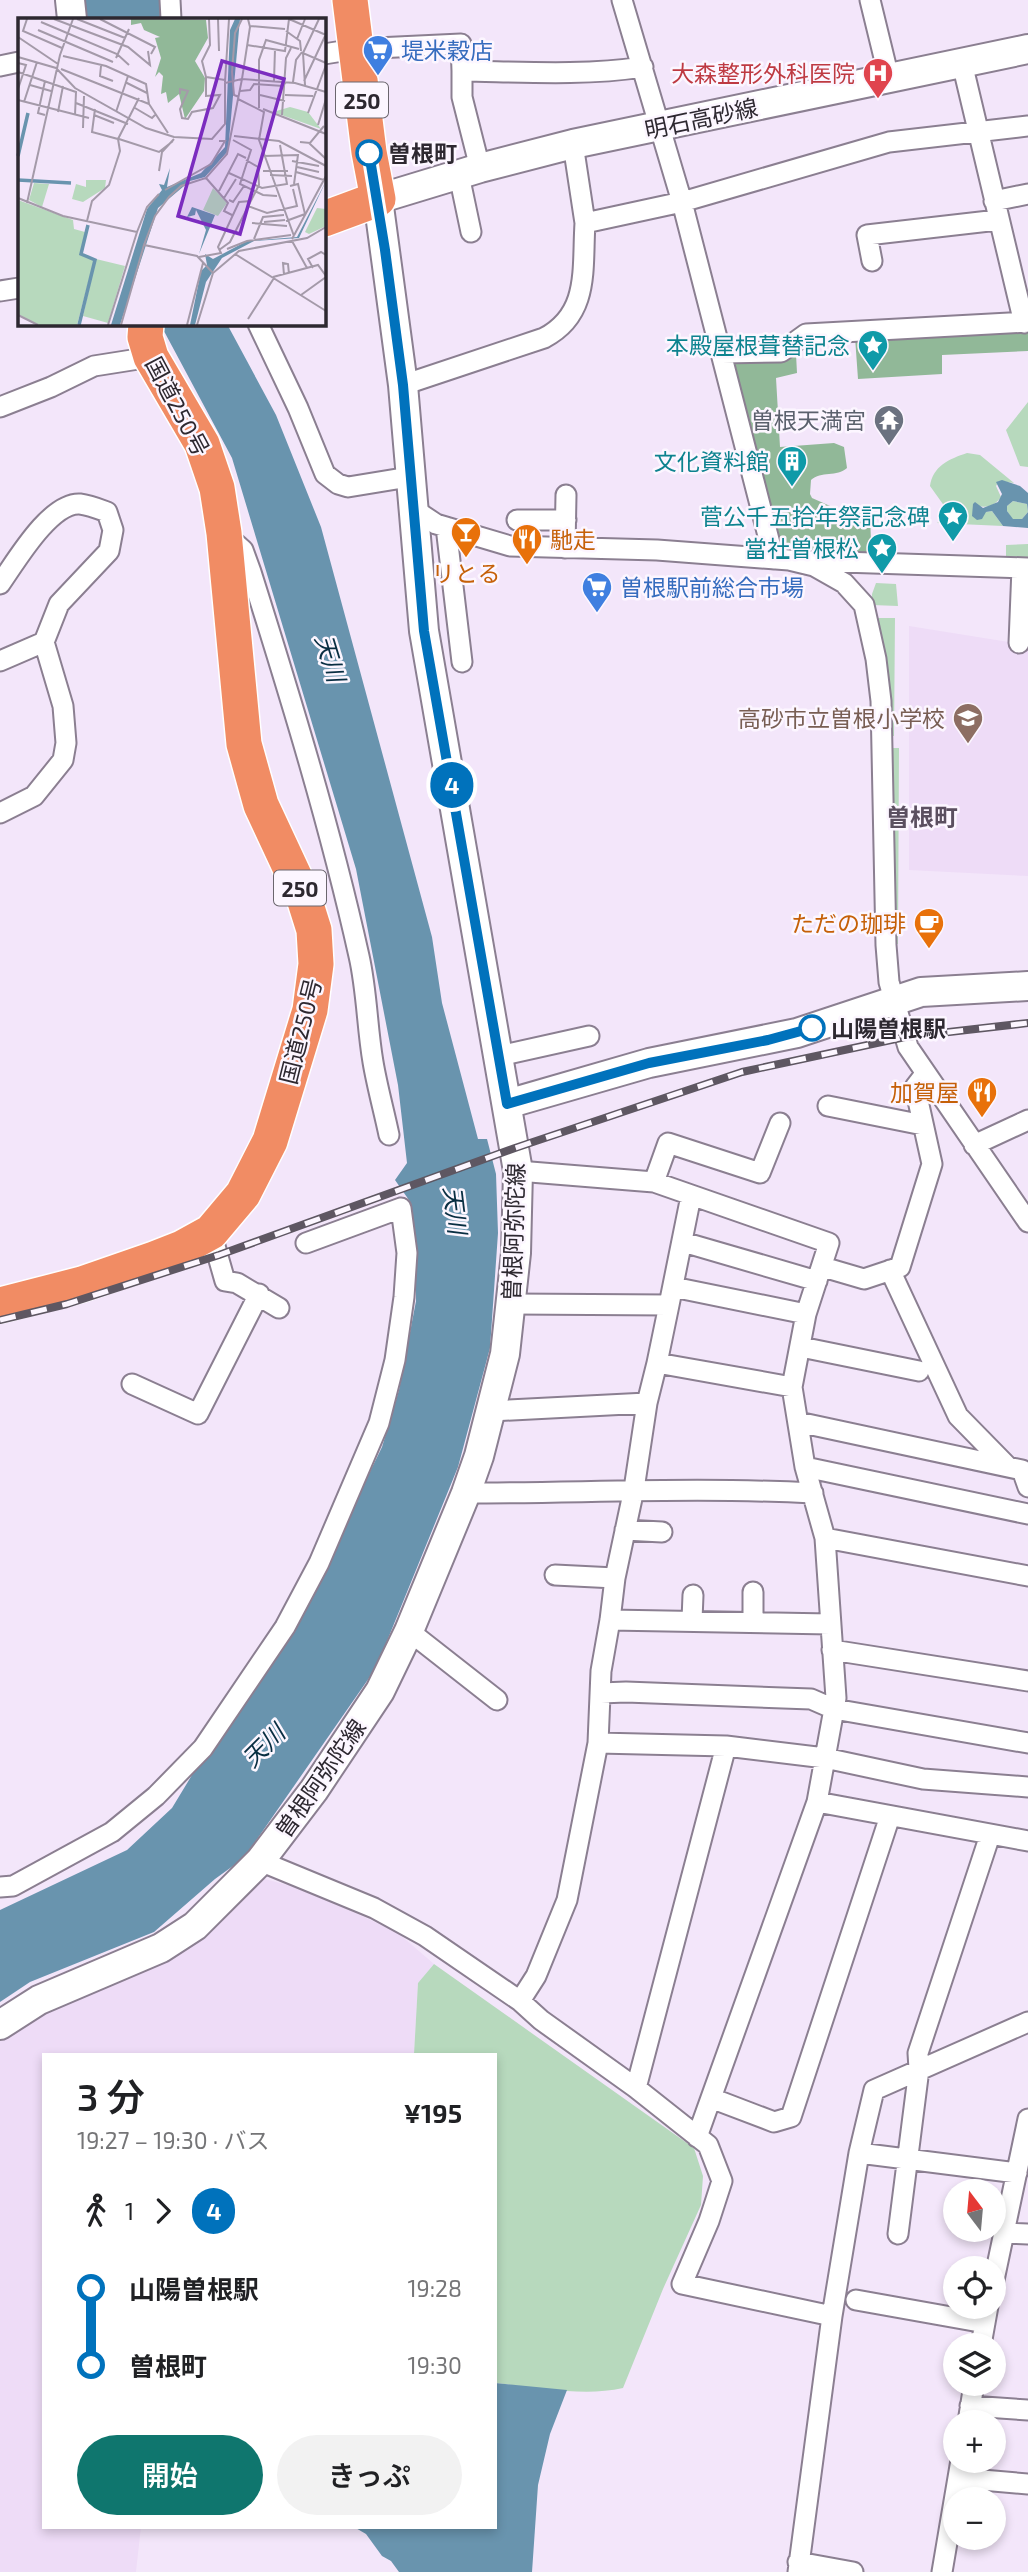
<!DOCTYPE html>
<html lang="ja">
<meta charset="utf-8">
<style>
:root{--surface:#fff;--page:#f2f2f2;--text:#202124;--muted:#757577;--accent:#0f766e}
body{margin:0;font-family:"Exo 2","Noto Sans JP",sans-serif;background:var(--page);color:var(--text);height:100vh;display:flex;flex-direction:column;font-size:26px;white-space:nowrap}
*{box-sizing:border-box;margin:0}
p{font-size:23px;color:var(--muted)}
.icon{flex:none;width:38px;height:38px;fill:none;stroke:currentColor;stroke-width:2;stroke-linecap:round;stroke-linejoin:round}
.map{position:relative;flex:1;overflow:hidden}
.details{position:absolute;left:42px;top:2053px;width:455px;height:476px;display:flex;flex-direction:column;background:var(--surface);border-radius:0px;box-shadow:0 4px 10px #0003}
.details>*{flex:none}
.badge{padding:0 14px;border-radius:23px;font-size:24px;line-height:46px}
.needle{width:46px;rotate:344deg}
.tools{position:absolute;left:943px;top:2179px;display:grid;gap:14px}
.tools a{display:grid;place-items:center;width:63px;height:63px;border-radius:50%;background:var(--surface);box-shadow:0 4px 10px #0003;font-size:35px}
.map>.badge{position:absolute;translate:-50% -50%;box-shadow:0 0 0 4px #fff}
.legs{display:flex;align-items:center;gap:10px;height:77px;padding:0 35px;font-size:23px}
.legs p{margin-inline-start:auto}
.summary{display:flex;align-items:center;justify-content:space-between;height:119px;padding:0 35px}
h1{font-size:38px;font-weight:600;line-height:52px}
.primary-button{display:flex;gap:14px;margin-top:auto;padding:14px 35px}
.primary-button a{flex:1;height:80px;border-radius:42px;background:var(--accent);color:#fff;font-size:28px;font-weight:600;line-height:80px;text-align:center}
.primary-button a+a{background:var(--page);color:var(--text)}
ul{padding:0 35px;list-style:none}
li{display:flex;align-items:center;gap:24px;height:77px;font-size:26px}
li i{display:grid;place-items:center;width:10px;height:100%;margin:0 9px;background:currentColor}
li i::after{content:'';width:18px;height:18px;margin:-9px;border:5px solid;border-radius:50%;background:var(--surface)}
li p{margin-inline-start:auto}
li:first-child i{background:linear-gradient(#0000 50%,currentColor 0)}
li:last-child i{background:linear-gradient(currentColor 50%,#0000 0)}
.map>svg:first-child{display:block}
.built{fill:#eedcf7}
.green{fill:#b7d9bd}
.forest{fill:#91b898}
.water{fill:#6994ae;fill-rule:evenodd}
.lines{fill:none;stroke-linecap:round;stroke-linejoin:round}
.street-casing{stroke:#8b7f91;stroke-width:23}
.secondary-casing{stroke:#8b7f91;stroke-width:32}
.highway-casing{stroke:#fff;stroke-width:38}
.street{stroke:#fff;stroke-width:19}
.secondary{stroke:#fff;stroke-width:28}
.highway{stroke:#f18c64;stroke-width:35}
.rail-casing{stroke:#5e5762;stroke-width:8}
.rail{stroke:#fcf6ff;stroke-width:5;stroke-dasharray:16;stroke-linecap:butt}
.line-1-casing{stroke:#fff;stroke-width:16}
.line-1{stroke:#0072bc;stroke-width:10}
.stop-1-dot{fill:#fff;stroke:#0072bc;stroke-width:3.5}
.labels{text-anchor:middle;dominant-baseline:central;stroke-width:5;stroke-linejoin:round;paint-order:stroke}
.shield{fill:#fcf6ff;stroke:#6b666e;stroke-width:2}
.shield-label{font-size:21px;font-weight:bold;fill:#2d2830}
.shop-label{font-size:23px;fill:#366cbe;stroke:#fcf6ff;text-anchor:start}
.health-label{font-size:23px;fill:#be3a42;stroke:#fcf6ff;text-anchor:end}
.street-label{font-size:23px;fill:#2d2830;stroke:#fcf6ff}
.stop-label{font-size:23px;font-weight:bold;fill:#2d2830;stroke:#fcf6ff;text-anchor:start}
.culture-label{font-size:23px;fill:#0d838f;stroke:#fcf6ff;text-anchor:end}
.worship-label{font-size:23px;fill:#5b616d;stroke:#fcf6ff;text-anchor:end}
.food-label{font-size:23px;fill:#c56008;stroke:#fcf6ff;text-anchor:end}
.education-label{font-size:23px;fill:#785e54;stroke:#fcf6ff;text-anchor:end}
.water-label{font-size:24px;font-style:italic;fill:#082e42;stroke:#fcf6ff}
.neighbourhood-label{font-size:24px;font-weight:bold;fill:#5b4f60;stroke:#fcf6ff}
.inset-river{fill:none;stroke:#6994ae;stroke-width:3.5}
.inset-road{fill:none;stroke:#a49aa9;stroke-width:2}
.view{fill:#7b2cbf;fill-opacity:0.15;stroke:#7b2cbf;stroke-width:3.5}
.inset-edge{fill:none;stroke:#2d2830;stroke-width:3.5}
</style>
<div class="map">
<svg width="1028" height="2572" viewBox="0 0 1028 2572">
<rect width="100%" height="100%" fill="#f3e6fa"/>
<path class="built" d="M909,626L1028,645V876L909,870Z
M254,1876L309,1891L398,1933L434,1964L418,1983L414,2054H44V2527H141L136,2572H0V2038Z"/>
<path class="green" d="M1028,402V467L1020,466L1006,430Z
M967,453L980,455L1014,483L999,481L996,486L1001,497C994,507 984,509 973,504L986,512L992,511L1003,526L937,523L950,514L930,486C933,466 949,459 967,453Z
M1013,501L1027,504L1028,512L1022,519H1012L1007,511V506Z
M1028,544V559L1006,558V545Z
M876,583L896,584L898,606L872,605V594Z
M873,618H895L894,736H887Z
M891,748H899L898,944L892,945Z
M434,1964L694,2148L703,2176L701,2205L663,2289L623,2388C583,2397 536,2387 495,2383V2054H414L418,1983Z"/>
<path class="forest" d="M1028,328V351L942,355V374L858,379L855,337Z
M792,352L796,354L797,373L776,378L780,447L834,443L844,447L847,468C837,477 821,471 811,480L810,494L812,498L846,513L870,514L871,542L878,544L876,556L793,553L779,547L731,365L737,357Z"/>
<path class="water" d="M83,0H161L162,19H85Z
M157,324H227L276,415L321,527L432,937L442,1003L478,1139H487L496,1174L498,1233L490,1348L458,1467L376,1668L244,1858L215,1879L154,1932L30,1982L0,2002V1910L127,1850L172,1808L346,1521L382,1447L399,1390L416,1301L415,1238L411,1203L395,1180L407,1163L398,1085L356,869L232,458L165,333Z
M1002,480L1020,486L1028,493V528L1003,526L992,511L986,512L982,519L977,520L972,516L973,504L975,502L983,508L998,502L1002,494L996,482ZM1013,501L1027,504L1028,512L1022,519H1013L1007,511V506Z
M495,2383L567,2390L550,2434L538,2485L532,2572H399L391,2561L382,2556L366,2534L354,2527H495Z"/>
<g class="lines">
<g class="street-casing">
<path id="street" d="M170,0L171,19
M622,0L682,202L774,559
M870,0L889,78
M324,54L355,49L461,44L462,71C523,72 583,76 643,67
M962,63L1024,323
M0,66L19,62
M462,71V97L480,168
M573,144L585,223
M459,175L471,232
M994,201L1028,194
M872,261L867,235L998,220
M0,291L19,288
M258,324L298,408L325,474L338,484L348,487L409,477
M722,353L781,352L806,334L1028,322
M403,385L544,338C590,314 582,269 585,223L682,202L889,142L1028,126
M0,407L51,387L94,366L151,357
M412,508L436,524L510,546L657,550L789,560L814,566L844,583L864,605L876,659L881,701L886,945L889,982L908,1047L1028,1222
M517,520H566
M446,527L462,662
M224,533L243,550L251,572C291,699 330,826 359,956C367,991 367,1027 373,1062C377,1086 384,1111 389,1135
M565,548L566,495
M811,561L1028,568
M0,584C15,563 50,502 80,504C89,505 99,509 107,512L113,530L109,551L59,604L44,642L63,706L66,743L63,760L34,796L0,813
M1019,643L1022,568
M0,661L44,642
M499,1056L589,1036
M828,1106L923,1125
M974,1145L1028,1120
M518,1171L654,1182L829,1243L806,1314L792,1387L805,1467L825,1538L836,1698L817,1802L1028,1841
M654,1182L668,1143L760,1173L780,1123
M211,1232L225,1281L237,1283L279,1308
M683,1242L817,1281
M823,1267L864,1279L900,1267L932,1164L915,1087L925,1074
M890,1270L958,1416L1007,1466
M673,1287L806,1314
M512,1304L669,1305L691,1196
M801,1347L919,1371
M657,1363L669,1305
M132,1384L198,1414L259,1294
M491,1411L647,1403
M798,1422L1022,1470L1028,1487
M805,1467L1028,1514
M466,1493C582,1493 697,1487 813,1493
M625,1530L662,1532
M825,1538L1028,1576
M555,1575L615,1578
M753,1592V1622
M610,1620L830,1624
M692,1620L693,1595
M409,1631L497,1700
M832,1650L1028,1681
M601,1693L626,1692L811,1699L834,1709L1028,1743
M598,1743L726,1746L825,1758L923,1779L1028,1787
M260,1861L374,1908L425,1936L520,2001L541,2020L636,2088L708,2145L722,2181L709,2221L682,2284L832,2316
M0,1887L13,1886L112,1832L156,1796L203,1748L285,1627L319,1563L379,1423L395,1360L404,1297L407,1253L401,1208L306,1243
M520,2001L536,1976L567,1900L598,1743L601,1671L610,1620L615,1578L634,1489L647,1403L657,1363L792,1387
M636,2088L726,1746
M711,2098L774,2122L791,2117L890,1816
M697,2137L817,1802
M859,2153L1017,2173
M1004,2233L1028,2234
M898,2234L919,2069L918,2053L990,1835
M994,2280L1028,2119
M856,2300L985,2323
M981,2345L988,2306
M970,2406L1028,2410
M968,2422L974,2384
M959,2478L1028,2484
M798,2562L853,2572
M798,2572L832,2316L859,2153L874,2090L1028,2022
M942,2572L961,2460"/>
</g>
<g class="secondary-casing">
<path id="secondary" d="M70,0L72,19
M507,1104L649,1063L797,1033L921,992L1028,986
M0,2025L39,2000L161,1948L195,1926L260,1861L314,1790L380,1691L409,1631L466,1493L479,1456L505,1354L516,1253L518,1171L424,631L403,385L378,199L480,168L573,144L1028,49"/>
</g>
<g class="highway-casing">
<path id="highway" d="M324,219L378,199L369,152L350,0
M0,1305L82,1284L154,1259L182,1248L211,1232L243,1194L270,1141L310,1010L316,964L314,930L303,895L261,805L244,744L224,533L217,488L202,444L151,357L145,337L146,324"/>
</g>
<use href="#street" class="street"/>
<use href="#secondary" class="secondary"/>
<use href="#highway" class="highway"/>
<g class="rail-casing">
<path id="rail" d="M0,1320L67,1304L219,1255L515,1148L742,1072L905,1037L1028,1023"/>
</g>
<use href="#rail" class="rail"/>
</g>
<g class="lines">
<g class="line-1-casing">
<path id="line-1" d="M369,153L385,250L403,385L424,631L507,1104L649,1063L768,1040L812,1028"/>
</g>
<use href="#line-1" class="line-1"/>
</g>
<defs>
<g id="supermarket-pin" transform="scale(1.575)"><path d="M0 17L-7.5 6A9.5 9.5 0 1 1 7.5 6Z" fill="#3f7fe0" stroke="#fcf6ff"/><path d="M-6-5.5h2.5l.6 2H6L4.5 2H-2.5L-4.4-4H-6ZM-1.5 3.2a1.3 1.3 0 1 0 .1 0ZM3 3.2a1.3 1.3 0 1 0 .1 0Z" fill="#fff"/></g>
<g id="hospital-pin" transform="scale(1.575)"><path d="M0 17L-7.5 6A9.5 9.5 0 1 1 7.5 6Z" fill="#e0444e" stroke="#fcf6ff"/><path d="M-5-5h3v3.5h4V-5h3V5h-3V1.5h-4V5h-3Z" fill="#fff"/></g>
<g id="sight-pin" transform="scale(1.575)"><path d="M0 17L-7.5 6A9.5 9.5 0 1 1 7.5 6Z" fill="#0f9aa8" stroke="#fcf6ff"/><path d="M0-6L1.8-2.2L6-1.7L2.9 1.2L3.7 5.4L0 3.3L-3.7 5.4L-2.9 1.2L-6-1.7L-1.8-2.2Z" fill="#fff"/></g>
<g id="temple-pin" transform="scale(1.575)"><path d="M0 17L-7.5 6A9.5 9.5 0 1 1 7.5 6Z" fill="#6b7280" stroke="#fcf6ff"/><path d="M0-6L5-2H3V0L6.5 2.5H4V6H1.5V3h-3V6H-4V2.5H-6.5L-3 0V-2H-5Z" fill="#fff"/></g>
<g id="building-pin" transform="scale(1.575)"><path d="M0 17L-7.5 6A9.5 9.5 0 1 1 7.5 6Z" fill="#0f9aa8" stroke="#fcf6ff"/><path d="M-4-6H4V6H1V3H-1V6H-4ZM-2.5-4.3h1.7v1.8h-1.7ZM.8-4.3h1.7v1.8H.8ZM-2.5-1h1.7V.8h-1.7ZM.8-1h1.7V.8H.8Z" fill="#fff"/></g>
<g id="bar-pin" transform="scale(1.575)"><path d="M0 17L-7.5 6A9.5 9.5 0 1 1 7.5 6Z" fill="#e8710a" stroke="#fcf6ff"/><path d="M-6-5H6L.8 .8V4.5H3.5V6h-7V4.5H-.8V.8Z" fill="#fff"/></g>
<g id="restaurant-pin" transform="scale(1.575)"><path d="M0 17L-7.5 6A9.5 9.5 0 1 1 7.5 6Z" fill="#e8710a" stroke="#fcf6ff"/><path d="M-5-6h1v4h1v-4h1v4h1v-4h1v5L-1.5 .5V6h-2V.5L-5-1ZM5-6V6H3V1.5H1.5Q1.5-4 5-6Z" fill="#fff"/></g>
<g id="school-pin" transform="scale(1.575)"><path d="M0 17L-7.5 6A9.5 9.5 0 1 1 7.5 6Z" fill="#8d6e63" stroke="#fcf6ff"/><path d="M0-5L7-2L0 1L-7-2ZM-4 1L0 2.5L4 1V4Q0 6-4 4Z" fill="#fff"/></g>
<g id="cafe-pin" transform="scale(1.575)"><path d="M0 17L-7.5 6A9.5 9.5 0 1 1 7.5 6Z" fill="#e8710a" stroke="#fcf6ff"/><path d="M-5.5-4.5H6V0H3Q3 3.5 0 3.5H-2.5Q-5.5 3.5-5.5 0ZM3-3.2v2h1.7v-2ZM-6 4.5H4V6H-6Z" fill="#fff"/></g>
</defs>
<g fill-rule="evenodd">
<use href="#supermarket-pin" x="378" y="50"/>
<use href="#hospital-pin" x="878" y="73"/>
<use href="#sight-pin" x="873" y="345"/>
<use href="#temple-pin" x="889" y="420"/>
<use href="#building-pin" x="792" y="461"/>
<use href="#sight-pin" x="953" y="516"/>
<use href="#bar-pin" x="466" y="532"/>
<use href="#restaurant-pin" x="527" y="539"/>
<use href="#sight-pin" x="882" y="548"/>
<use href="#supermarket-pin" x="597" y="587"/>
<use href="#school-pin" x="968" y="718"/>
<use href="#cafe-pin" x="929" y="923"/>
<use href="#restaurant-pin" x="982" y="1092"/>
</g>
<g class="stop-1-dot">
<circle cx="369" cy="153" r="12"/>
<circle cx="812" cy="1028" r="12"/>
</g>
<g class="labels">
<g class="shield">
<rect x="336" y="82.5" width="52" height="35" rx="5"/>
<rect x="274" y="870.5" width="52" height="35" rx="5"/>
</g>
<g class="shield-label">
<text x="362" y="100">250</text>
<text x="300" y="888">250</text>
</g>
<g class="shop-label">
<text x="401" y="50">堤米穀店</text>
<text x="620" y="587">曽根駅前総合市場</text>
</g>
<g class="health-label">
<text x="855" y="73">大森整形外科医院</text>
</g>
<g class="street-label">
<text transform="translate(701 118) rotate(-12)">明石高砂線</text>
<text transform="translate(178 406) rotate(62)">国道250号</text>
<text transform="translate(300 1031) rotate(-76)">国道250号</text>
<text transform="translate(513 1232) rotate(-88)">曽根阿弥陀線</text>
<text transform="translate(320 1778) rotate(-55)">曽根阿弥陀線</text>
</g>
<g class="stop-label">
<text x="388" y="153">曽根町</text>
<text x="831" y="1028">山陽曽根駅</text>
</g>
<g class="culture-label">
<text x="850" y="345">本殿屋根葺替記念</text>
<text x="769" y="461">文化資料館</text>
<text x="930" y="516">菅公千五拾年祭記念碑</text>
<text x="859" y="548">當社曽根松</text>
</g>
<g class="worship-label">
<text x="866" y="420">曽根天満宮</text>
</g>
<g class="food-label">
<text x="550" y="539" text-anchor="start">馳走</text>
<text x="466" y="573" text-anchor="middle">リとる</text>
<text x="906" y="923">ただの珈琲</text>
<text x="959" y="1092">加賀屋</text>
</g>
<g class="education-label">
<text x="945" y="718">高砂市立曽根小学校</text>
</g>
<g class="water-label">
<text transform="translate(331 658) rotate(73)">天川</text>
<text transform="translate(456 1210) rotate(83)">天川</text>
<text transform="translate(263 1745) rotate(-45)">天川</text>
</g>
<g class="neighbourhood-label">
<text x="922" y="816">曽根町</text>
</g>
</g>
<g transform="translate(18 18)">
<rect width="308" height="308" fill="#f3e6fa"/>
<path d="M272,89L290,94L303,111L255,94ZM68,162H88L87,170L65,184L54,181L58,166L68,169ZM16,165L31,166L24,189L11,182ZM195,170L209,185L200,198L185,192ZM0,182L55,202L56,211L67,214L62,236L76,242L59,307H21L0,296ZM299,190L308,191V208L291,216L287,214ZM78,241L107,248L90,305L65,298Z" fill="#b7d9bd"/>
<path d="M113,1L188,2L190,20L177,43L187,60L186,73L167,101L161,76L150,85L148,74L143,76L145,58L141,54L137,59L143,40L137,20L142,19L126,12L123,5L113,7Z" fill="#91b898"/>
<path d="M217,1H222L210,133L187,159L172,163L140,190L102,307H93L129,191L144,172L141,166L146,167L152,150L149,169L183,155L207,129L212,12ZM308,163L281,220L236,223L204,240L188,264L177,307H172L183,253L189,247L187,236L195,241L229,223L279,219ZM174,189L197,197L181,236L188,212L178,192L177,197L169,199Z" fill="#6994ae"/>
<path class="inset-river" d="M0,138L10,95M0,162L53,165M61,307L77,242L63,236L70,207"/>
<path class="inset-road" d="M9,1L5,13L44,30M36,1L110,29L132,47L130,33M59,1L107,20M82,1L137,29L133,36M200,1L201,33M271,1L308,17M23,4L99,36L111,47M232,8L267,11M20,12L95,44M268,13L282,23L283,33M0,19L40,46M279,21L287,1M229,27L267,33L271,1M285,35L301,1M45,38L88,48L128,66L131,86L150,115M0,39L38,50L57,70L128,110L156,119L194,121L207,106V65L224,61L232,9L230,1M98,40L111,11M0,45L8,47L0,71M83,48L82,58L95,63M43,51L131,86M0,54L58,74L57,97M188,59L184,43L192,27L191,1M27,63L20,95L27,97M256,63L257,31M286,63L308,16M107,64L129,75M207,64L211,1M275,64L278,42L284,34M12,67L33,73M287,67L285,35L308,45M222,73L232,72L236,66L265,68L268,64M162,76V71L170,73L162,91L164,100L170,101L174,94L195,90L202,77L188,78V59L207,62M242,77L267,83M267,77L295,78M221,79L216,77L214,54L217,15L224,1M220,81L246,94L241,122L276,218M0,82L71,100M6,84L19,44M58,85L110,106M117,90L134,100L137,97M241,90V42L248,22L281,31M77,91L74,114L100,121L121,80M245,91L308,116M40,94L45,68M98,94L110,58M290,95L308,47M76,97L96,105M264,97L268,40L273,30M300,107L308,81M65,110L66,78M216,118L261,123L308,148M101,121L141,134L155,123M215,122L233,132L222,166L245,177L259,178M282,124L292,125L306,108M291,125L308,141M246,138L280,137L276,166M274,143L301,148M279,149L301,154M141,153L144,134L156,121M245,153H270M278,154L306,162M211,155L244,170L269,166L262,127M252,157L274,158M188,160L210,185L206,193L214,197M147,172L193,146L207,123H201M201,173L220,136L228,140M0,180L45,198L119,214L90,307M206,180L218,161M211,182L215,184L226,168M9,185L42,37L55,1M230,188L249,195L279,188L275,171M69,203L74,183L91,167L102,133L100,121M268,203L287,196L280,166L272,168M246,204L267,202M234,205L269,208M119,214L129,189L141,176M236,221L245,199L266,197M274,221L308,158M274,223L289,250M126,227L137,198L151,179L163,168L188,160L209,136L224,61L277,65L308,74M209,231L229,223L273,217M201,232L212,224L241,167L240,149L228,142M217,236L308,293M181,239L203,235L200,229L221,184L233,183M295,250L290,241L303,234L308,237M266,257L265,245L270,246L271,256M255,259L300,247L308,258M283,277L308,259M0,297L20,307M230,301L256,260M103,307L126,227L179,238L195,255M169,307L185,245M179,307L195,255L221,233L289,220L308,209"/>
<path class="view" d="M204,43L266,61L222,216L160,198Z"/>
<rect width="308" height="308" class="inset-edge"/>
</g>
</svg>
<div class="tools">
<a><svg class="needle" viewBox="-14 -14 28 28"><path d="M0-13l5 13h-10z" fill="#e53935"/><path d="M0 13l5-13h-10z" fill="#757577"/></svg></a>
<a><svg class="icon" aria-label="locate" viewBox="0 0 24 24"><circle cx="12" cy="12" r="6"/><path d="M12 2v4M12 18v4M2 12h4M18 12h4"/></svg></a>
<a><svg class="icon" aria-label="layers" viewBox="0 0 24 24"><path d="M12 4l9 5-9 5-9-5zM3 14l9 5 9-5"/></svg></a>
<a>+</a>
<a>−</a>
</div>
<b class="badge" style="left:452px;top:785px;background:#0072bc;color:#fff">4</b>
<section class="details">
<div class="summary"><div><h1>3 分</h1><p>19:27 – 19:30 · バス</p></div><b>¥195</b></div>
<div class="legs"><svg class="icon" aria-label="walk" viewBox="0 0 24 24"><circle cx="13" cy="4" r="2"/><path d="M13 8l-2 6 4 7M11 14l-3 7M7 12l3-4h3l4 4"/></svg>1<svg class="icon" aria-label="forward" viewBox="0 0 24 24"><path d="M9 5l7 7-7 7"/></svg><b class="badge" style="background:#0072bc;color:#fff">4</b></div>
<ul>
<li><i style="color:#0072bc"></i><b>山陽曽根駅</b><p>19:28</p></li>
<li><i style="color:#0072bc"></i><b>曽根町</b><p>19:30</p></li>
</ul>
<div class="primary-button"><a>開始</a><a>きっぷ</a></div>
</section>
</div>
